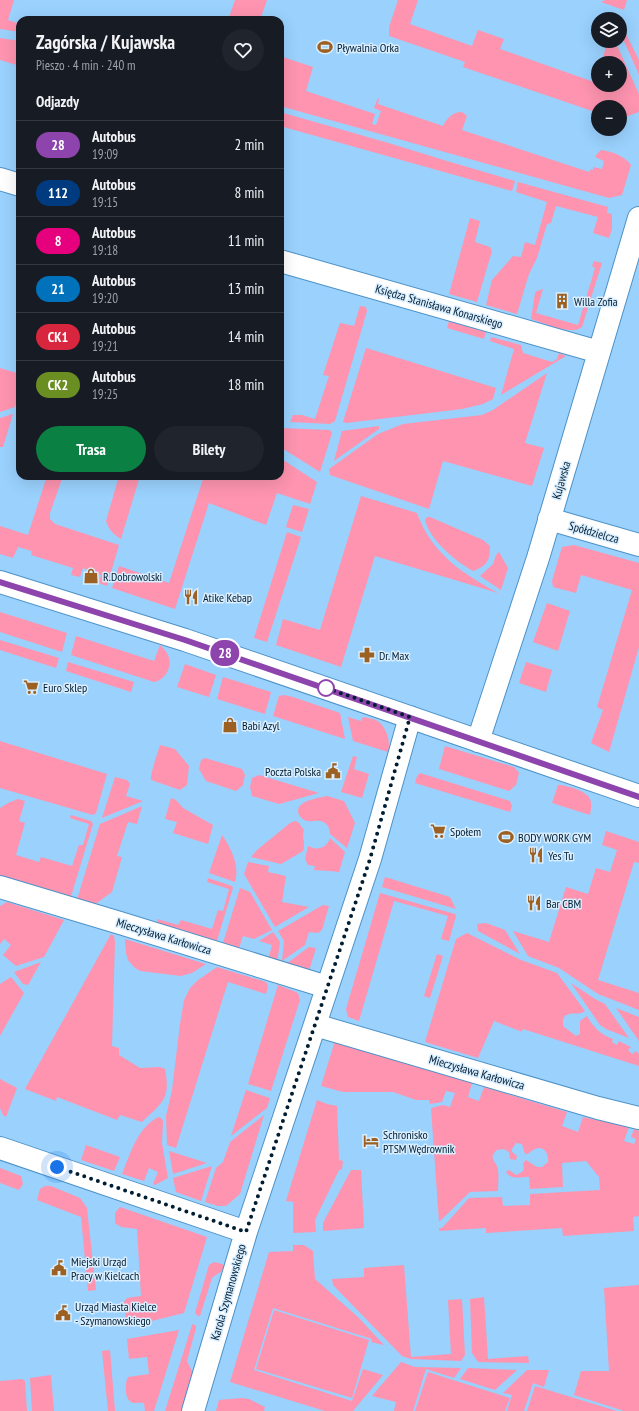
<!DOCTYPE html>
<html lang="pl">
<meta charset="utf-8">
<style>
:root{--surface:#171b24;--page:#20242c;--text:#f1f3f6;--muted:#9ea1a6;--line:#363941;--accent:#0b8043}
body{margin:0;font-family:"PT Sans Narrow",sans-serif;background:var(--page);color:var(--text);height:100vh;display:flex;flex-direction:column;font-size:15px;white-space:nowrap}
*{box-sizing:border-box;margin:0}
p{font-size:13px;color:var(--muted)}
.icon{flex:none;width:22px;height:22px;fill:none;stroke:currentColor;stroke-width:2;stroke-linecap:round;stroke-linejoin:round}
.map{position:relative;flex:1;overflow:hidden}
.side{position:absolute;left:16px;top:16px;width:268px;height:464px;display:flex;flex-direction:column;background:var(--surface);border-radius:12px;box-shadow:0 4px 16px #0002}
.side>*{flex:none}
.badge{padding:0 8px;border-radius:13px;font-size:14px;line-height:26px}
.controls{position:absolute;left:591px;top:12px;display:grid;gap:8px}
.controls a{display:grid;place-items:center;width:36px;height:36px;border-radius:50%;background:var(--surface);box-shadow:0 4px 16px #0002;font-size:20px}
.you{position:absolute;width:20px;height:20px;margin:-10px;border:3px solid #fff;border-radius:50%;background:#1a73e8;box-shadow:0 0 0 6px #1a73e833}
.map>.badge{position:absolute;translate:-50% -50%;box-shadow:0 0 0 2px #fff}
h2{padding:0 20px;font-size:15px;line-height:36px}
.round{display:grid;place-items:center;flex:none;width:42px;height:42px;border-radius:21px;background:var(--page)}
.summary{display:flex;align-items:center;justify-content:space-between;height:68px;padding:0 20px}
h1{font-size:19px;font-weight:600;line-height:30px}
.primary-button{display:flex;gap:8px;margin-top:auto;padding:8px 20px}
.primary-button a{flex:1;height:46px;border-radius:24px;background:var(--accent);color:#fff;font-size:16px;font-weight:600;line-height:46px;text-align:center}
.primary-button a+a{background:var(--page);color:var(--text)}
ul{padding:0;list-style:none}
li{display:flex;align-items:center;gap:12px;height:48px;padding:0 20px;border-top:1px solid var(--line)}
li div{flex:1}
li b{display:block;font-size:15px}
li em{font-style:normal}
li .badge{min-width:44px;font-weight:700;text-align:center}
.map>svg:first-child{display:block}
.green{fill:#fe94b0}
.lines{fill:none;stroke-linecap:round;stroke-linejoin:round}
.street-casing{stroke:#4d92c7;stroke-width:24}
.street{stroke:#fff;stroke-width:22}
.line-casing{stroke:#fff;stroke-width:9}
.line{stroke:#8e44ad;stroke-width:6}
.walk{stroke:#011d32;stroke-width:4;stroke-dasharray:0 7.2}
.stop-dot{fill:#fff;stroke:#8e44ad;stroke-width:2}
.labels{text-anchor:middle;dominant-baseline:central;stroke-width:3;stroke-linejoin:round;paint-order:stroke}
.poi-label{font-size:12px;fill:#011d32;stroke:#d9eeff;text-anchor:start}
.street-label{font-size:12px;fill:#011d32;stroke:#d9eeff}
</style>
<div class="map">
<svg width="639" height="1411" viewBox="0 0 639 1411">
<rect width="100%" height="100%" fill="#9ad1fd"/>
<path class="green" d="M0,0H14L8,20L20,24V32L0,29Z
M235,0H267L260,20H228Z
M398,0H418L410,24L472,46L478,30L504,39L500,49L594,82L598,70V85H620V63H601L608,41H615L639,94V112L620,119V107H598V113L463,67L465,62L389,36V27Z
M605,0H627L624,10L601,2Z
M620,28L624,30L639,60V75L620,32Z
M0,38L20,41V66L0,60Z
M280,56L313,67L306,91L375,114L372,124L376,125L381,111L374,108L377,100L379,98L378,104L443,126C447,118 453,112 462,112L467,116L462,130L589,172L591,169L593,170V167L602,169L604,161L595,157L597,154L601,150C613,152 623,155 631,165L622,195L609,198L280,106Z
M280,112L392,144L447,161L515,181L512,191L280,126Z
M518,182L608,207L607,213L612,214V229L609,238L593,233L598,217L556,206L551,223L547,224L537,258L529,274L517,314L486,305L492,280L513,256L521,257L525,242L535,245L547,202L516,192Z
M470,218L480,221L475,242L490,247L492,251L477,302L449,294Z
M594,261L602,263L582,327C571,336 544,323 531,319L535,293L537,291L543,289L536,313L578,325L595,268L592,266Z
M360,306L366,307L367,311L335,421L330,424L290,422L293,415H302L315,419L329,376L323,375L340,323L354,326Z
M449,321L486,332L484,339L447,328Z
M491,337L521,345L523,353L552,362L557,359L559,353L566,356L501,395L514,349L490,341Z
M366,348L496,388L493,399L483,404L462,409L346,423L343,422Z
M0,368L20,374V389L15,407L0,412Z
M547,373L525,443L544,448L532,486L443,461L429,509L330,475L329,469L378,434L403,424L482,415L493,410Z
M13,414L3,447H0V418Z
M379,426V429L334,461L342,431Z
M280,428L330,430L332,433L320,472L280,447Z
M280,458L317,482L310,504L277,493L266,525L209,503L175,609L112,588L119,566L169,583L204,476H280Z
M47,476H63L50,513V519L55,524L119,545L107,586L99,583L101,575L83,568L80,577L71,575L73,568L31,555L32,551L18,547L13,558L0,554V526L28,535Z
M119,476H140L121,539C113,534 109,530 106,521Z
M361,496L417,513C432,554 462,573 498,593L375,556L341,667L276,645L283,619L320,630Z
M293,505L309,509L302,532L286,527Z
M427,517H430L483,540L490,546C490,561 487,566 473,571C455,561 430,540 425,520Z
M287,532L301,537L267,642L254,638Z
M574,545L639,563V647L609,752L591,743L603,710L597,707L632,590L581,575L576,593L553,587L552,581L562,547Z
M499,552L508,568L501,590L480,576L493,564L496,555Z
M547,603L570,611L558,651L533,642Z
M0,612L67,633L62,652L0,632Z
M76,636L154,661L160,645C164,649 168,653 169,658C172,668 164,681 154,682L71,655Z
M0,640L59,658L56,668L0,650Z
M68,662L134,682L131,692L66,671Z
M526,662L552,670L546,692L519,683Z
M185,664L216,675L209,697L177,687Z
M223,677L271,692L265,714L217,699Z
M284,695L293,697L340,713L345,739L273,716L279,696Z
M348,717L361,721L363,717C368,718 375,719 379,722C387,729 391,742 388,752L353,741Z
M0,741L107,774L96,813L93,815L0,788Z
M160,745L175,749L189,766L187,785L180,790L151,780C150,774 158,752 160,745Z
M445,746L514,767L519,773L516,785L509,791L439,769Z
M353,756L357,757L354,769L369,774L362,798L341,792Z
M205,758L242,769L245,775L243,785L236,791L206,781L199,769L201,760Z
M420,773L510,801L512,806L510,812L415,783L417,776Z
M259,775L319,793L279,804L252,796L250,787L252,778Z
M115,777L127,780L130,784L126,796L143,801L102,818Z
M558,785C566,785 587,791 590,799C592,804 591,810 590,815L552,803Z
M327,796L344,801L355,823L347,848L330,834C330,830 329,826 325,823C319,819 313,822 307,821C303,820 301,818 299,815C293,801 318,798 327,796Z
M171,798L176,800L183,808L213,825L208,844L173,833L177,822L165,819Z
M18,799L25,801L19,821L25,823L16,855L39,862L41,857L72,866L79,845H83L89,824L70,818L71,815L91,821L93,824L69,903L0,881V808L8,803Z
M142,806L137,824L128,822L117,856L122,857L112,892L94,905L76,903L100,824Z
M295,821L298,822L304,830C301,838 306,841 303,851L281,864L251,857L257,850L290,823Z
M606,831L639,842V863L634,862L598,980L639,993V1010L598,994L559,968L528,956L513,931L549,942L566,887L588,894L596,868L610,872L617,850L602,845Z
M222,835C231,848 240,866 235,882L209,873Z
M330,838L345,852L339,872L330,871L314,870L315,866L308,865L305,859L308,846C317,851 327,848 330,838Z
M248,862L269,866L268,872L286,876L282,902L309,907L275,927L244,874Z
M385,877L450,897L456,909L382,887Z
M208,878L232,886L233,888L215,947L158,926L157,919L178,925L181,920L212,929L218,910L223,911L229,889L207,882Z
M240,888L250,892L272,930L254,939L243,936L238,951L222,946Z
M380,893L455,914L456,916L449,941L441,939L448,916L394,901L359,1021L348,1017L346,1009Z
M7,902L64,920L44,957L16,966L3,955L11,945L4,939L0,944V906Z
M323,905L329,906L322,930L318,933L309,932L305,945L282,961L284,941L278,931Z
M486,923L505,930L520,954L478,931L477,924Z
M273,932L280,942L277,963L268,960L272,945L259,941Z
M467,933L521,960L557,973L585,1011C578,1016 572,1011 565,1016L563,1019V1026L576,1036L580,1034V1021L587,1016C593,1027 601,1035 613,1039L612,1042L617,1045L619,1041L631,1047L628,1050L632,1054L636,1051L639,1054V1066L523,1029L521,1032L520,1031L494,1021L478,1058L425,1042L456,939Z
M111,934L114,936L115,942L112,1046L119,1048V1055L140,1068L160,1067L165,1069C171,1099 162,1103 142,1122L120,1115L117,1120L57,1097L56,1101L25,1089Z
M125,939L206,964L192,973L181,976L140,971L134,967L128,960L126,953Z
M309,947L316,948L309,971L282,967Z
M437,954L443,956L430,998L424,996Z
M41,962L28,985L23,984L14,972Z
M217,967L266,982L268,986L266,994L228,982L176,1148L167,1145L166,1116L172,1090L180,1024L184,1000L190,988L198,980Z
M11,977L24,993L0,1036V984Z
M571,983L595,999L605,1004L629,1038L606,1029L600,1025Z
M278,985L296,992L298,993L300,1000L271,1091L248,1084Z
M616,1008L639,1017V1041Z
M335,1041L472,1083L468,1097L479,1101L484,1087L567,1112L562,1126L578,1132L583,1117L629,1127L624,1141L634,1144L636,1139L631,1137L634,1129L639,1131V1216L633,1217L634,1231L563,1236L562,1228L486,1233V1228L439,1231V1228H442L469,1198L502,1197L503,1206L530,1205V1194L600,1190L599,1177L586,1161L562,1163L563,1187L530,1189L529,1177C520,1177 511,1180 506,1172L509,1170L516,1175L522,1172L524,1169L523,1163L526,1160L537,1167H542L548,1162C549,1154 544,1145 535,1149C532,1150 530,1153 527,1154H525L522,1144L516,1143L512,1149V1152L517,1156L516,1160L510,1159L509,1152L504,1149L497,1150C487,1159 497,1161 498,1170C499,1176 498,1184 498,1191L470,1192L439,1222L431,1108L443,1105L450,1107L455,1093L446,1091L442,1102L430,1104L429,1100H416L393,1092H343L321,1086Z
M0,1079L17,1088L6,1117L3,1115L0,1108Z
M246,1090L270,1098L267,1108L231,1136Z
M317,1100L327,1104L337,1106L339,1160L343,1161L342,1169L339,1170L315,1220L316,1232L293,1233V1202L286,1201Z
M264,1115L240,1194L226,1206H218L205,1202L216,1168L223,1162L230,1142Z
M158,1117L161,1118L163,1121L162,1143L168,1178L155,1185L153,1184L158,1172L149,1168L144,1181L122,1174C131,1152 137,1129 158,1117Z
M86,1145L120,1157L114,1171L81,1160Z
M169,1151L207,1163L173,1174Z
M212,1166L201,1201L176,1192L173,1178Z
M0,1168L21,1176L23,1184L19,1190L0,1183Z
M351,1170H361L364,1228L323,1231V1223Z
M45,1186H51L80,1198L87,1208L96,1290L88,1291L81,1217L37,1200L40,1189Z
M120,1207L207,1237L184,1313L127,1327L124,1302L127,1298L141,1296L137,1229L121,1227L115,1223V1213Z
M293,1245H304L313,1251L315,1279L358,1317L384,1345L371,1342L372,1339L273,1308L254,1370L352,1401L363,1369L383,1375L353,1411H325L230,1382L269,1252L293,1251Z
M214,1262L222,1264L226,1266C223,1273 217,1273 212,1278L201,1313L200,1316H198L195,1313L209,1265Z
M404,1265L411,1357L451,1354L448,1300L462,1299L465,1355L461,1361L411,1359L402,1356L333,1285L332,1279L364,1277V1268Z
M639,1280V1411H624L574,1395L581,1371H609L604,1288L639,1285Z
M484,1297L488,1359L528,1356L529,1363L478,1362L472,1353L470,1299Z
M274,1310L369,1340L352,1398L256,1369Z
M193,1324L196,1326V1328L187,1361L193,1373L181,1411H165L192,1325Z
M179,1330L154,1411H145L144,1403C141,1402 134,1404 131,1402C124,1398 125,1382 128,1377L149,1374L147,1357L129,1359L127,1339Z
M110,1350L115,1411H108L102,1351Z
M401,1362L415,1367L461,1368L454,1378L426,1369L413,1411H394L396,1402L372,1396Z
M468,1368L517,1370L495,1390L460,1379Z
M527,1370H549L544,1387L533,1383L524,1411H507L512,1395L503,1393Z
M428,1372L510,1398L505,1411H415Z
M51,1375L54,1411H32L30,1378Z
M22,1379L25,1381L27,1411H0V1381Z
M535,1386L617,1411H527Z
M242,1398L249,1399L265,1407L264,1411H216L219,1400Z"/>
<g class="lines">
<g class="street-casing">
<path id="street" d="M0,179L20,185
M280,261L599,352
M549,519L639,545
M0,582L185,640L639,796
M478,741L538,558L639,218
M0,887L120,923L327,987
M315,1025L598,1108L639,1118
M0,1148L246,1232
M193,1411L246,1232L370,859L410,717"/>
</g>
<use href="#street" class="street"/>
</g>
<g class="lines">
<g class="line-casing">
<path id="line" d="M0,582L185,640L639,797"/>
</g>
<use href="#line" class="line"/>
<path class="walk" d="M57,1167L246,1232L370,859L410,717L326,688"/>
</g>
<defs>
<g id="stadium-bare" transform="scale(1.2)"><path d="M0-5a6.5 5 0 1 0 0 10a6.5 5 0 1 0 0-10ZM-3.5-1.8h7v3.6h-7Z" fill="#9c6122" stroke="#d9eeff" stroke-width="2.5" paint-order="stroke"/></g>
<g id="building-bare" transform="scale(1.2)"><path d="M-4-6H4V6H1V3H-1V6H-4ZM-2.5-4.3h1.7v1.8h-1.7ZM.8-4.3h1.7v1.8H.8ZM-2.5-1h1.7V.8h-1.7ZM.8-1h1.7V.8H.8Z" fill="#9c6122" stroke="#d9eeff" stroke-width="2.5" paint-order="stroke"/></g>
<g id="shop-bare" transform="scale(1.2)"><path d="M-5-2.5h2.3a2.7 3.5 0 0 1 5.4 0H5L5.5 6h-11ZM-1.5-2.5h3a1.5 2.3 0 0 0-3 0Z" fill="#9c6122" stroke="#d9eeff" stroke-width="2.5" paint-order="stroke"/></g>
<g id="restaurant-bare" transform="scale(1.2)"><path d="M-5-6h1v4h1v-4h1v4h1v-4h1v5L-1.5 .5V6h-2V.5L-5-1ZM5-6V6H3V1.5H1.5Q1.5-4 5-6Z" fill="#9c6122" stroke="#d9eeff" stroke-width="2.5" paint-order="stroke"/></g>
<g id="pharmacy-bare" transform="scale(1.2)"><path d="M-2-6h4v4h4v4h-4v4h-4v-4h-4v-4h4Z" fill="#9c6122" stroke="#d9eeff" stroke-width="2.5" paint-order="stroke"/></g>
<g id="supermarket-bare" transform="scale(1.2)"><path d="M-6-5.5h2.5l.6 2H6L4.5 2H-2.5L-4.4-4H-6ZM-1.5 3.2a1.3 1.3 0 1 0 .1 0ZM3 3.2a1.3 1.3 0 1 0 .1 0Z" fill="#9c6122" stroke="#d9eeff" stroke-width="2.5" paint-order="stroke"/></g>
<g id="civic-bare" transform="scale(1.2)"><path d="M-.6-6.5H3V-4.5H.6V-3L4-1V1h2V6H-6V1h2V-1L-.6-3ZM-1.2 2.5V6h2.4V2.5Z" fill="#9c6122" stroke="#d9eeff" stroke-width="2.5" paint-order="stroke"/></g>
<g id="hotel-bare" transform="scale(1.2)"><path d="M-6-4.5h1.5V1H6V5H4.5V3h-9V5H-6ZM-4 0a1.8 1.8 0 1 1 3.6 0ZM.5 0V-2.5h3Q6-2.5 6 0Z" fill="#9c6122" stroke="#d9eeff" stroke-width="2.5" paint-order="stroke"/></g>
</defs>
<g fill-rule="evenodd">
<use href="#stadium-bare" x="325" y="47"/>
<use href="#building-bare" x="562" y="301"/>
<use href="#shop-bare" x="91" y="576"/>
<use href="#restaurant-bare" x="191" y="597"/>
<use href="#pharmacy-bare" x="367" y="655"/>
<use href="#supermarket-bare" x="31" y="687"/>
<use href="#shop-bare" x="230" y="725"/>
<use href="#civic-bare" x="333" y="771"/>
<use href="#supermarket-bare" x="438" y="831"/>
<use href="#stadium-bare" x="506" y="837"/>
<use href="#restaurant-bare" x="536" y="855"/>
<use href="#restaurant-bare" x="534" y="903"/>
<use href="#hotel-bare" x="371" y="1141"/>
<use href="#civic-bare" x="59" y="1268"/>
<use href="#civic-bare" x="63" y="1313"/>
</g>
<circle class="stop-dot" cx="326" cy="688" r="8"/>
<g class="labels">
<g class="poi-label">
<text x="337" y="47">Pływalnia Orka</text>
<text x="574" y="301">Willa Zofia</text>
<text x="103" y="576">R.Dobrowolski</text>
<text x="203" y="597">Atike Kebap</text>
<text x="379" y="655">Dr. Max</text>
<text x="43" y="687">Euro Sklep</text>
<text x="242" y="725">Babi Azyl</text>
<text x="321" y="771" text-anchor="end">Poczta Polska</text>
<text x="450" y="831">Społem</text>
<text x="518" y="837">BODY WORK GYM</text>
<text x="548" y="855">Yes Tu</text>
<text x="546" y="903">Bar CBM</text>
<text x="383" y="1134">Schronisko<tspan x="383" dy="14">PTSM Wędrownik</tspan></text>
<text x="71" y="1261">Miejski Urząd<tspan x="71" dy="14">Pracy w Kielcach</tspan></text>
<text x="75" y="1306">Urząd Miasta Kielce<tspan x="75" dy="14">- Szymanowskiego</tspan></text>
</g>
<g class="street-label">
<text transform="translate(439 306) rotate(16)">Księdza Stanisława Konarskiego</text>
<text transform="translate(561 480) rotate(-74)">Kujawska</text>
<text transform="translate(594 532) rotate(16)">Spółdzielcza</text>
<text transform="translate(164 936) rotate(17)">Mieczysława Karłowicza</text>
<text transform="translate(477 1072) rotate(16)">Mieczysława Karłowicza</text>
<text transform="translate(228 1292) rotate(-74)">Karola Szymanowskiego</text>
</g>
</g>
</svg>
<div class="controls">
<a><svg class="icon" aria-label="layers" viewBox="0 0 24 24"><path d="M12 4l9 5-9 5-9-5zM3 14l9 5 9-5"/></svg></a>
<a>+</a>
<a>−</a>
</div>
<div class="you" style="left:57px;top:1167px"></div>
<b class="badge" style="left:225px;top:653px;background:#8e44ad;color:#fff">28</b>
<section class="side">
<div class="summary"><div><h1>Zagórska / Kujawska</h1><p>Pieszo · 4 min · 240 m</p></div><a class="round"><svg class="icon" aria-label="heart" viewBox="0 0 24 24"><path d="M12 20l-8-8c-3-5 5-10 8-4 3-6 11-1 8 4z"/></svg></a></div>
<h2>Odjazdy</h2>
<ul>
<li><span class="badge" style="background:#8e44ad;color:#fff">28</span><div><b>Autobus</b><p>19:09</p></div><em>2 min</em></li>
<li><span class="badge" style="background:#003b80;color:#fff">112</span><div><b>Autobus</b><p>19:15</p></div><em>8 min</em></li>
<li><span class="badge" style="background:#e6007e;color:#fff">8</span><div><b>Autobus</b><p>19:18</p></div><em>11 min</em></li>
<li><span class="badge" style="background:#0072bc;color:#fff">21</span><div><b>Autobus</b><p>19:20</p></div><em>13 min</em></li>
<li><span class="badge" style="background:#d7263d;color:#fff">CK1</span><div><b>Autobus</b><p>19:21</p></div><em>14 min</em></li>
<li><span class="badge" style="background:#6b8e23;color:#fff">CK2</span><div><b>Autobus</b><p>19:25</p></div><em>18 min</em></li>
</ul>
<div class="primary-button"><a>Trasa</a><a>Bilety</a></div>
</section>
</div>
